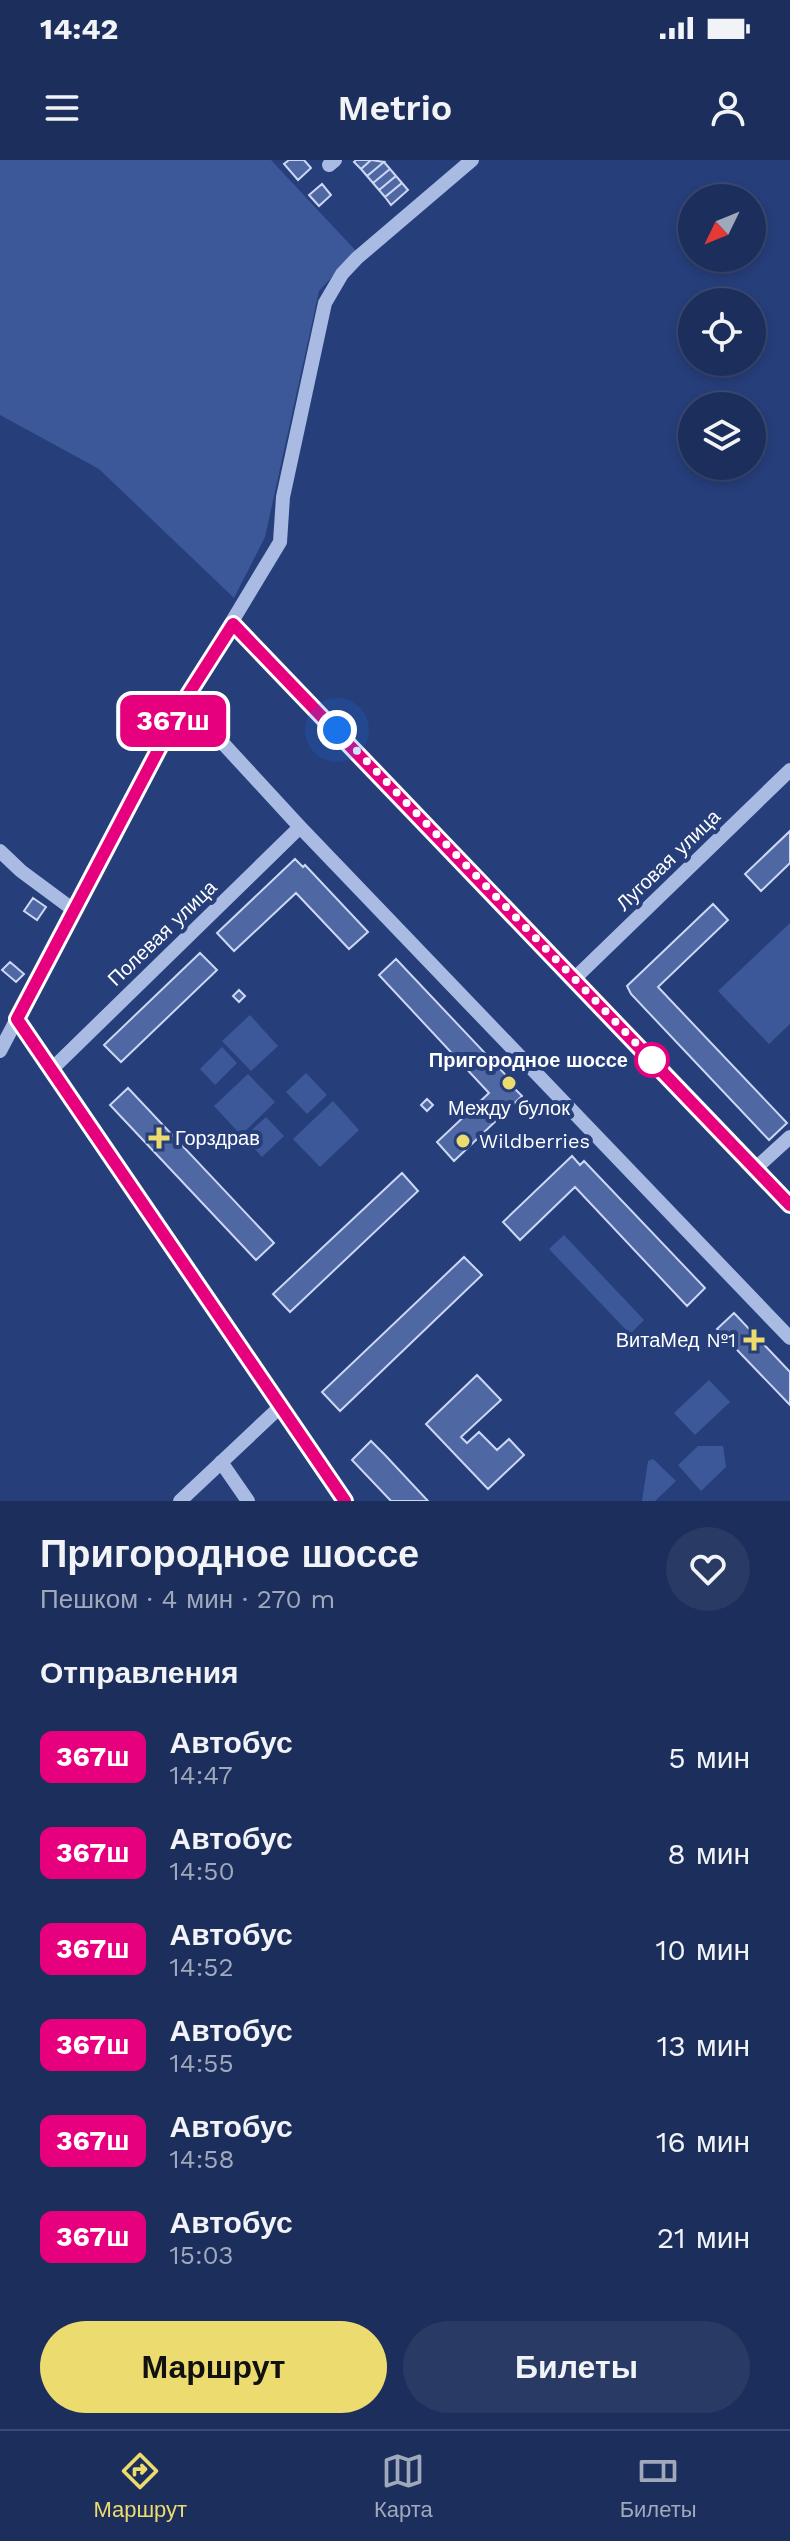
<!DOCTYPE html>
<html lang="ru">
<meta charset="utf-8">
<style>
:root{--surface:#1c2e5c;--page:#293a65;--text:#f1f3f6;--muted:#a0a8bb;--line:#3a4a72;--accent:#ecdb6f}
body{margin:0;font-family:"Work Sans",sans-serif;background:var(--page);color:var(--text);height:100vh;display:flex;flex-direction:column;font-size:30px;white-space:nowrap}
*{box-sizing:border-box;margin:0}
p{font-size:26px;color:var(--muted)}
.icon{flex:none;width:44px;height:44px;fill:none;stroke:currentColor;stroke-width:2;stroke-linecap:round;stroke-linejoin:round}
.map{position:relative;height:1341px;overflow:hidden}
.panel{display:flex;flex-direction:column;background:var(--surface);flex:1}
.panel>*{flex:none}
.badge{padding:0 16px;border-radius:12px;font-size:28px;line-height:52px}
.needle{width:52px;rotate:227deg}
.controls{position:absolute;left:678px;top:24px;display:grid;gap:16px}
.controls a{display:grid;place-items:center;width:88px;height:88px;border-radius:50%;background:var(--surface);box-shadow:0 4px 12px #0003,0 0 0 2px var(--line);font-size:40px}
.you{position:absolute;width:40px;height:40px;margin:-20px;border:6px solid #fff;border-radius:50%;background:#1a73e8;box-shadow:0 0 0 12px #1a73e833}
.map>.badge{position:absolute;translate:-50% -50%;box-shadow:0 0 0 4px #fff}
h2{padding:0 40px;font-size:30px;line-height:72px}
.round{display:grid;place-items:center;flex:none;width:84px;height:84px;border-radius:42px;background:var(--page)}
.head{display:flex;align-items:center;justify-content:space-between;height:136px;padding:0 40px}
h1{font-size:38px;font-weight:600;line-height:60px}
.primary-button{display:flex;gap:16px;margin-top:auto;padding:16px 40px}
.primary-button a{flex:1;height:92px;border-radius:48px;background:var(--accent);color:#111;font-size:32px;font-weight:600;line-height:92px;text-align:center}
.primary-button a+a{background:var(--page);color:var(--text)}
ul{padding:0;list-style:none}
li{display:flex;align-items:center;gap:24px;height:96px;padding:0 40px}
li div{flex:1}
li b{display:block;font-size:30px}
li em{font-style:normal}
li .badge{min-width:88px;font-weight:700;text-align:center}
.status{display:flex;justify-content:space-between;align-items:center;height:56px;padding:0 40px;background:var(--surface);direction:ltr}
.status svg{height:22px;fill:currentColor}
header{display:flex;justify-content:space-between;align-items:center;height:104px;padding:0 40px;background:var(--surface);font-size:36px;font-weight:600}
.menu{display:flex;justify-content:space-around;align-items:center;height:112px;border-top:2px solid var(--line);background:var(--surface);font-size:22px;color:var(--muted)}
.menu a{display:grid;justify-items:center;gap:4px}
.menu .selected{color:var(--accent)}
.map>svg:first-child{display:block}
.green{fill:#3d5899}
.building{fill:#4f67a3;stroke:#ccd7f3;stroke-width:2}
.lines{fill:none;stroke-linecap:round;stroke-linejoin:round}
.minor{stroke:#a9bbe3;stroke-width:14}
.line-casing{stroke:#fff;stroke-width:18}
.line{stroke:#e6007e;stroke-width:12}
.walk{stroke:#fff;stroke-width:8;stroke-dasharray:0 14.4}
.stop-dot{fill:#fff;stroke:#e6007e;stroke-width:4}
.poi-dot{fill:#ecdb6f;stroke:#263e7a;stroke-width:3}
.labels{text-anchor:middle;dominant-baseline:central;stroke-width:8;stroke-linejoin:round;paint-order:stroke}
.street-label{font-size:20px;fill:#fff;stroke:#263e7a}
.stop-label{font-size:20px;font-weight:bold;fill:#fff;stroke:#263e7a;text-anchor:end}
.poi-label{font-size:20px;fill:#fff;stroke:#263e7a;text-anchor:start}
</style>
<div class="status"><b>14:42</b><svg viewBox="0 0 49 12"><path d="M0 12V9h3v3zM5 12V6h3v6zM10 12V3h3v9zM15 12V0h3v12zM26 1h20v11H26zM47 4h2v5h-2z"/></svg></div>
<header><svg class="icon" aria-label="menu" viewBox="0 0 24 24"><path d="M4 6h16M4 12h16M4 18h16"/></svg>Metrio<svg class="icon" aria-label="person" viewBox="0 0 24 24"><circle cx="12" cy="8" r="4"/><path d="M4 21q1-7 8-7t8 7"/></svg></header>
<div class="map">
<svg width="790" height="1341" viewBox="0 0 790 1341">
<rect width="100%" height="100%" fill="#263e7a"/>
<path class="green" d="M0,0H271L356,91L319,131L265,377L234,438L99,309L0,255Z
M790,763V864L769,884L718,831Z
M250,855L278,886L251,911L222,881Z
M222,887L237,903L215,925L200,909Z
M306,913L327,935L307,954L286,932Z
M248,914L275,942L241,975L214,946Z
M333,941L359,970L320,1007L293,979Z
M266,957L284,976L262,997L244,977Z
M564,1075L644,1160L630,1174L549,1089Z
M709,1220L730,1242L695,1275L674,1253Z
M698,1286H723L726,1307L701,1331L678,1305Z
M653,1299L676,1321L655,1341H642L648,1301Z"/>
<path class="building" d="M289,0H304L311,8L298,20L284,4Z
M356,0H371L361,9L354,2Z
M371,0L384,2L367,16L361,9Z
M384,2L390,9L373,23L367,16Z
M390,9L396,16L379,30L373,23Z
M396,16L402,23L385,37L379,30Z
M402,23L408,30L391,45L385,37Z
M322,24L331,35L319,46L309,35Z
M790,671V703L761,731L745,714Z
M295,699L303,707L305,705L368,772L349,789L296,733L234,791L217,773Z
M33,738L46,747L37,760L24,751Z
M713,744L728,760L658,827L787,963L769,980L631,834L627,826Z
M200,793L217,810L121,902L104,885Z
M396,799L516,926L514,928L522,936L454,1001L437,982L489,933L379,815Z
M10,802L24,814L16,822L2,810Z
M239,830L245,836L239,842L233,836Z
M128,928L274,1083L256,1100L110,945Z
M427,939L433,945L427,951L421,945Z
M572,996L580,1005L584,1001L705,1128L687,1146L575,1027L520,1080L503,1062Z
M402,1013L418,1031L290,1152L273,1134Z
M464,1097L482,1115L340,1251L322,1232Z
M734,1153L790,1212V1245L717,1169Z
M477,1215L501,1240L461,1277L467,1283L479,1272L497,1290L509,1279L524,1295L488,1329L426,1264Z
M371,1281L385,1295L428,1341H391L352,1300Z"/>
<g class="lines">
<path class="minor" d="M329,5L335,0
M233,464L790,1045
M184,541L300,667L790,1178
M0,691L21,711L75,751
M574,819L790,610
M17,859L345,1341
M0,891L184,541L280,382L283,337L325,143L342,114L357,98L472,0
M52,909L300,667
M756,1008L790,977
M221,1302L248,1341
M180,1341L280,1247"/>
</g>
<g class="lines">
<g class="line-casing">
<path id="line" d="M345,1341L17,859L184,541L233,464L790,1045"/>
</g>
<use href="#line" class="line"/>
<path class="walk" d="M337,570L652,900"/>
</g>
<circle class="stop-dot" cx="652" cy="900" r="16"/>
<g class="poi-dot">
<circle cx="509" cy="923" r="8"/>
<path d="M155 966h8v8h8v8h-8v8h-8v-8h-8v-8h8z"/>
<circle cx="463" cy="981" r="8"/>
<path d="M750 1168h8v8h8v8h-8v8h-8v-8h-8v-8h8z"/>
</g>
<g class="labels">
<g class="street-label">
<text transform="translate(668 700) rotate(-44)">Луговая улица</text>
<text transform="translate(162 773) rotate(-44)">Полевая улица</text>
</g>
<g class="stop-label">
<text x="628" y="900">Пригородное шоссе</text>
</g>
<g class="poi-label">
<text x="509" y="948" text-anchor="middle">Между булок</text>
<text x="175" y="978">Горздрав</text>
<text x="479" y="981">Wildberries</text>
<text x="736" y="1180" text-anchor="end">ВитаМед №1</text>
</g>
</g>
</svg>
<div class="controls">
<a><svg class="needle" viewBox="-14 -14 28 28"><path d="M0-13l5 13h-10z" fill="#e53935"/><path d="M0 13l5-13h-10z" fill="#a0a8bb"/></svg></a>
<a><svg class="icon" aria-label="locate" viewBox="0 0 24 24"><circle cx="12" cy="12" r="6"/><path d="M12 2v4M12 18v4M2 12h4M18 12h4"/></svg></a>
<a><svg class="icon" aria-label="layers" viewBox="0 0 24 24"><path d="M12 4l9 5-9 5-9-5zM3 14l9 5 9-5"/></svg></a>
</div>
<div class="you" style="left:337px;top:570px"></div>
<b class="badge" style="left:173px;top:561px;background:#e6007e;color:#fff">367ш</b>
</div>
<section class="panel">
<div class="head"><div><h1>Пригородное шоссе</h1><p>Пешком · 4 мин · 270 m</p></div><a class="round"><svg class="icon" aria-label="heart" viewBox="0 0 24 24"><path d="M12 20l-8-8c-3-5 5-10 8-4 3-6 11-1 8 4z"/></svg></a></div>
<h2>Отправления</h2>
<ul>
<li><span class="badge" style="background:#e6007e;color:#fff">367ш</span><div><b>Автобус</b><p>14:47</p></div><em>5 мин</em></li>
<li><span class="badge" style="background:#e6007e;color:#fff">367ш</span><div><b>Автобус</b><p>14:50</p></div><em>8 мин</em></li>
<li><span class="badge" style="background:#e6007e;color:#fff">367ш</span><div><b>Автобус</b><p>14:52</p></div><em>10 мин</em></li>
<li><span class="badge" style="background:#e6007e;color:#fff">367ш</span><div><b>Автобус</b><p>14:55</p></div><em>13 мин</em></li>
<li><span class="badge" style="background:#e6007e;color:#fff">367ш</span><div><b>Автобус</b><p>14:58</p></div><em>16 мин</em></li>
<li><span class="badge" style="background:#e6007e;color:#fff">367ш</span><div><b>Автобус</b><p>15:03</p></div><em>21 мин</em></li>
</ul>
<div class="primary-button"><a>Маршрут</a><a>Билеты</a></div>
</section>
<nav class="menu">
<a class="selected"><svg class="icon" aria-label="directions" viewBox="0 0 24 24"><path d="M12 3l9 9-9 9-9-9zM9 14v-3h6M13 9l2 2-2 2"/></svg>Маршрут</a>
<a><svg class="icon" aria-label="map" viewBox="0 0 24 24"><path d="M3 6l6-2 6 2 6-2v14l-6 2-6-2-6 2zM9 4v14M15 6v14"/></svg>Карта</a>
<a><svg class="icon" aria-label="tickets" viewBox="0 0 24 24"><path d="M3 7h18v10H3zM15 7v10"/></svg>Билеты</a>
</nav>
